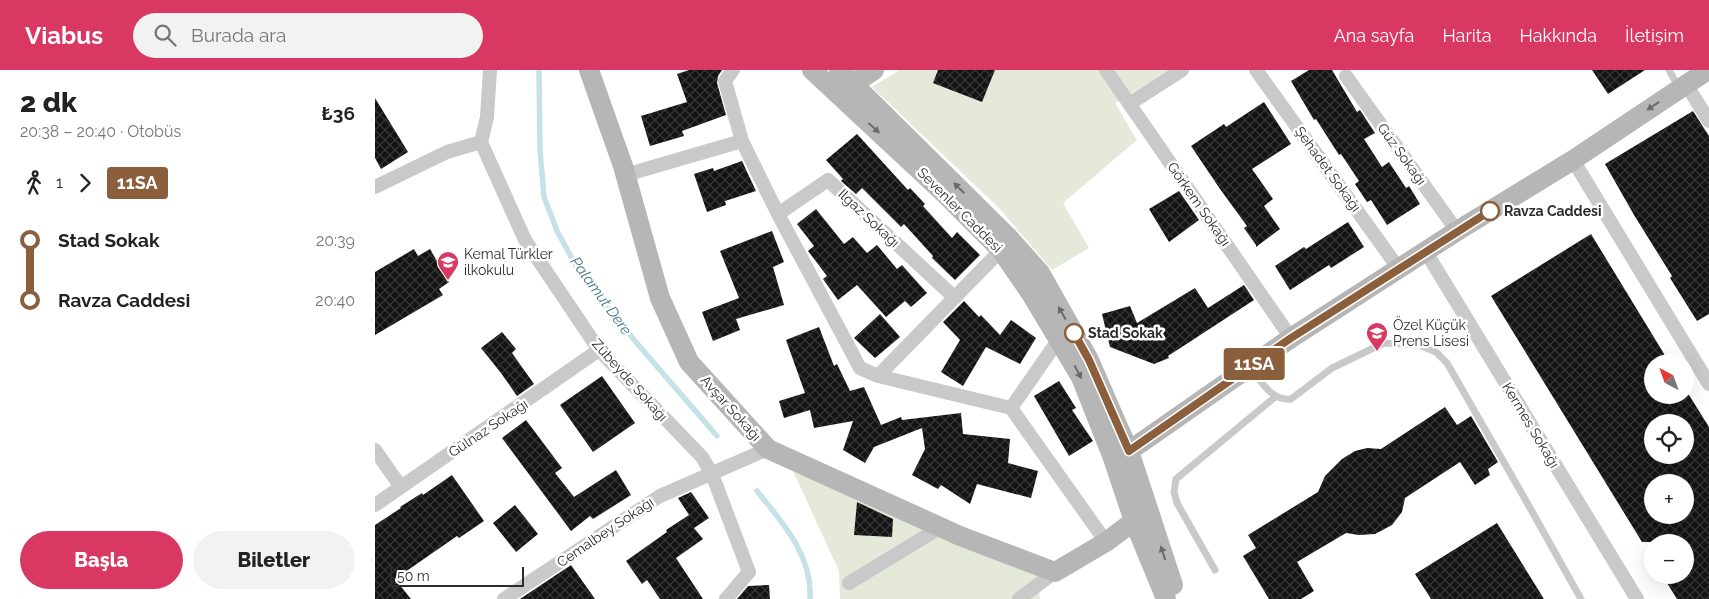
<!DOCTYPE html>
<html lang="tr">
<meta charset="utf-8">
<style>
:root{--surface:#fff;--page:#f2f2f2;--text:#222;--muted:#767676;--accent:#d83861}
body{margin:0;font-family:Raleway,sans-serif;background:var(--page);color:var(--text);height:100vh;display:flex;flex-direction:column;font-size:19px;white-space:nowrap}
*{box-sizing:border-box;margin:0}
p{font-size:16px;color:var(--muted)}
.icon{flex:none;width:28px;height:28px;fill:none;stroke:currentColor;stroke-width:2;stroke-linecap:round;stroke-linejoin:round}
.map{position:relative;flex:1;overflow:hidden}
.details{display:flex;flex-direction:column;background:var(--surface);width:375px}
.details>*{flex:none}
.badge{padding:0 10px;border-radius:4px;font-size:18px;line-height:32px}
.needle{width:32px;rotate:319deg}
.controls{position:absolute;left:1269px;top:284px;display:grid;gap:10px}
.controls a{display:grid;place-items:center;width:50px;height:50px;border-radius:50%;background:var(--surface);box-shadow:0 5px 20px #0002;font-size:25px}
.scale{position:absolute;left:15px;bottom:12px;width:134px;box-sizing:border-box;padding-left:5px;border:2px solid #2c2c2c;border-top:0;font-size:14px;line-height:18px;white-space:nowrap;color:#2c2c2c;-webkit-text-stroke:4px #fff;paint-order:stroke}
.map>.badge{position:absolute;translate:-50% -50%;box-shadow:0 0 0 2px #fff}
.legs{display:flex;align-items:center;gap:8px;height:55px;padding:0 20px;font-size:16px}
.legs p{margin-inline-start:auto}
.headline{display:flex;align-items:center;justify-content:space-between;height:85px;padding:0 20px}
h1{font-size:28px;font-weight:800;line-height:38px}
.button{display:flex;gap:10px;margin-top:auto;padding:10px 20px}
.button a{flex:1;height:58px;border-radius:30px;background:var(--accent);color:#fff;font-size:20px;font-weight:800;line-height:58px;text-align:center}
.button a+a{background:var(--page);color:var(--text)}
ul{padding:0 20px;list-style:none}
li{display:flex;align-items:center;gap:18px;height:60px;font-size:19px}
li i{display:grid;place-items:center;width:8px;height:100%;margin:0 6px;background:currentColor}
li i::after{content:'';width:12px;height:12px;margin:-6px;border:4px solid;border-radius:50%;background:var(--surface)}
li p{margin-inline-start:auto}
li:first-child i{background:linear-gradient(#0000 50%,currentColor 0)}
li:last-child i{background:linear-gradient(currentColor 50%,#0000 0)}
header{display:flex;align-items:center;gap:30px;box-sizing:border-box;height:70px;padding:0 25px;background:var(--accent);color:#fff}
header strong{font-size:24px}
nav{display:flex;gap:28px;margin-inline-start:auto;font-size:18px}
.search{width:350px;height:45px;background:var(--page);display:flex;align-items:center;gap:12px;box-sizing:border-box;padding:0 18px;border-radius:28px;color:var(--muted);font-size:19px}
main{display:flex;flex:1;min-height:0}
.map>svg:first-child{display:block}
.grass{fill:#e4e9da}
.lines{fill:none;stroke-linecap:round;stroke-linejoin:round}
.stream{stroke:#c6e1e8;stroke-width:5.5}
.building{fill:url(#building-cross-hatch);fill-rule:evenodd}
.lane{stroke:#c9c9c9;stroke-width:7}
.street{stroke:#c9c9c9;stroke-width:14}
.secondary{stroke:#b6b6b6;stroke-width:20}
.oneway{fill:#6a6a6a}
.line-1-casing{stroke:#fff;stroke-width:11}
.line-1{stroke:#8b5e3c;stroke-width:8}
.stop-1-dot{fill:#fff;stroke:#8b5e3c;stroke-width:2.5}
.labels{text-anchor:middle;dominant-baseline:central;stroke-width:5;stroke-linejoin:round;paint-order:stroke}
.street-label{font-size:14px;fill:#2c2c2c;stroke:#fff}
.stop-label{font-size:14px;font-weight:bold;fill:#2c2c2c;stroke:#fff;text-anchor:start}
.poi-label{font-size:14px;fill:#2c2c2c;stroke:#fff;text-anchor:start}
.water-label{font-size:15px;font-style:italic;fill:#407987;stroke:#fff}
</style>
<header>
<strong>Viabus</strong>
<div class="search"><svg class="icon" aria-label="search" viewBox="0 0 24 24"><circle cx="10" cy="10" r="6"/><path d="M15 15l6 6"/></svg>Burada ara</div>
<nav><a>Ana sayfa</a><a>Harita</a><a>Hakkında</a><a>İletişim</a></nav>
</header>
<main>
<section class="details">
<div class="headline"><div><h1>2 dk</h1><p>20:38 – 20:40 · Otobüs</p></div><b>₺36</b></div>
<div class="legs"><svg class="icon" aria-label="walk" viewBox="0 0 24 24"><circle cx="13" cy="4" r="2"/><path d="M13 8l-2 6 4 7M11 14l-3 7M7 12l3-4h3l4 4"/></svg>1<svg class="icon" aria-label="forward" viewBox="0 0 24 24"><path d="M9 5l7 7-7 7"/></svg><b class="badge" style="background:#8b5e3c;color:#fff">11SA</b></div>
<ul>
<li><i style="color:#8b5e3c"></i><b>Stad Sokak</b><p>20:39</p></li>
<li><i style="color:#8b5e3c"></i><b>Ravza Caddesi</b><p>20:40</p></li>
</ul>
<div class="button"><a>Başla</a><a>Biletler</a></div>
</section>
<div class="map">
<svg width="1334" height="529" viewBox="0 0 1334 529">
<defs>
<pattern id="building-cross-hatch" width="8" height="8" patternUnits="userSpaceOnUse" patternTransform="scale(1.25)"><rect width="8" height="8" fill="#131313"/><path d="M0 0l8 8M0 8l8-8" fill="none" stroke="#363636"/></pattern>
</defs>
<rect width="100%" height="100%" fill="#fff"/>
<path class="grass" d="M525,0H795L740,33L762,70L688,133L714,178L677,200L624,138L497,17Z
M418,401L662,505L665,529H465L464,501Z"/>
<g class="lines">
<path class="stream" d="M164,0L165,80L169,127L182,161L205,203L260,271L342,366
M382,421C407,452 438,486 435,529"/>
</g>
<path class="building" d="M314,0H347L343,6L342,13L351,45L307,61L309,66L275,76L266,46L312,32L302,4Z
M563,0H620L607,32L558,13Z
M934,0H957L982,42L985,40L1000,63L989,69L1007,97L1014,92L1031,118L1034,116L1045,134L1012,155L996,130L992,132L980,114L984,111L966,84L964,85L941,49L939,50L916,11Z
M1217,0H1270L1233,24Z
M0,28L33,82L6,99L0,88Z
M889,32L916,74L877,99L898,129L889,136L905,159L881,177V175L869,158L872,156L845,119L816,76L849,54L851,57Z
M1318,41L1334,66V244L1322,251L1295,208L1297,206L1259,145L1230,94Z
M482,64L533,120L535,118L550,134L548,136L577,168L582,162L605,185L580,210L557,188L558,186L529,154L526,157L487,118L481,124L466,111L468,109L451,90Z
M367,91L381,121L350,131L351,135L332,142L319,104L338,98L339,101Z
M804,121L824,150L794,172L774,139Z
M441,139L469,174L478,167L492,183L502,175L522,199L527,195L552,223L536,237L530,231L511,247L482,215L463,230L448,209L452,206L433,181L439,176L422,154Z
M973,152L989,177L956,198L954,195L915,220L900,196L929,177L931,179Z
M397,161L409,192L398,197L409,235L361,249L365,260L338,271L327,242L364,228L345,181Z
M1216,164L1294,292H1278V325H1314L1334,357V529H1302L1287,505H1310V472H1267L1116,226ZM1278,352H1310V385H1278ZM1278,412H1310V445H1278Z
M39,179L43,186L55,179L74,212L64,219L68,225L0,265V202Z
M869,215L879,230L793,286L794,288L779,294L735,277L727,244L755,236L762,253L820,218L833,238Z
M589,231L604,247L606,245L625,265L636,250L661,268L645,294L611,277L588,316L566,302L585,270L568,252Z
M505,244L525,267L500,288L479,268Z
M444,257L459,296L462,294L475,321L489,317L506,355L526,347L527,350L586,343L588,364L635,369L633,393L663,401L656,428L602,414L595,434L566,415L563,419L537,405L550,379L547,358L499,377L490,393L468,380L478,351L439,358L435,340L409,348L404,331L430,323L411,270Z
M127,262L141,279L137,283L159,314L142,326L126,303L106,278Z
M227,306L260,353L218,382L185,335Z
M684,311L701,338L697,340L718,371L694,386L659,326Z
M1070,337L1082,355L1096,346L1123,392L1113,399L1115,405L1100,415L1085,392L1030,428L1027,442L1017,455L1000,464L984,465L971,463L922,492L939,521L926,529H894L868,486L881,478L873,465L943,422L950,406L967,389L980,381L992,378L1006,379Z
M151,350L187,398L180,403L199,427L241,400L256,425L218,449L215,446L196,461L127,368Z
M77,405L109,451L84,468L82,466L20,509L36,529H0V455L26,438L25,437L47,423L48,425Z
M316,422L334,448L319,458L328,469L301,488L328,529H285L272,510L267,514L251,491L292,462L291,460L314,445L303,428Z
M482,432L518,449L517,467L479,465Z
M140,435L163,464L141,482L118,453Z
M1122,453L1169,529H1056L1040,504Z
M196,495L220,529H145Z
M394,515L395,529H362L373,516Z"/>
<g class="lines">
<path class="lane" d="M1294,0L1304,18
M875,297C886,311 896,331 916,329L957,298L1009,273L1044,275L1061,282L1072,293L1150,429L1206,529
M840,500L802,433L799,422L801,409L900,327"/>
<path class="street" d="M115,0L112,47L106,72L150,170L224,280L327,387L337,404L374,502L351,529
M358,0L350,11L367,71
M731,0L916,268
M881,0L1024,199
M971,6L1082,161
M1311,14L1334,51
M754,34L807,0
M1198,90L1334,314
M250,105L367,71L403,144L485,298L503,306L636,338L731,472
M0,117L72,82L106,72
M403,144L453,110L580,228
M1051,182L1262,529
M503,306L626,180
M636,338L684,269
M0,380L26,417
M0,435L224,280
M474,513L566,457
M129,529L285,426L393,379
M644,529L680,502"/>
<path class="secondary" d="M214,0L248,96L285,228L314,292L393,379L585,466L680,502L731,472L759,451
M437,0L570,124L626,180L657,225L706,307L738,388L759,451L791,529
M464,0L632,166L665,203L714,290L740,350L754,381L798,515
M469,21L479,13L499,0
M738,388L754,381L916,268L1082,161L1198,90L1333,0"/>
</g>
<defs><path id="oneway-solid" d="M-6-.8H1V-3.2L6.5 0L1 3.2V.8H-6Z" transform="scale(1.25)"/></defs>
<g class="oneway">
<use href="#oneway-solid" transform="translate(1278 36) rotate(146)"/>
<use href="#oneway-solid" transform="translate(499 58) rotate(43)"/>
<use href="#oneway-solid" transform="translate(584 118) rotate(-135)"/>
<use href="#oneway-solid" transform="translate(687 243) rotate(-120)"/>
<use href="#oneway-solid" transform="translate(703 302) rotate(62)"/>
<use href="#oneway-solid" transform="translate(788 483) rotate(-108)"/>
</g>
<g class="lines">
<g class="line-1-casing">
<path id="line-1" d="M699,263L714,290L754,381L916,268L1115,141"/>
</g>
<use href="#line-1" class="line-1"/>
</g>
<defs>
<g id="school-pin" transform="scale(1.125)"><path d="M0 17L-7.5 6A9.5 9.5 0 1 1 7.5 6Z" fill="#d83861" stroke="#fff"/><path d="M0-5L7-2L0 1L-7-2ZM-4 1L0 2.5L4 1V4Q0 6-4 4Z" fill="#fff"/></g>
</defs>
<g fill-rule="evenodd">
<use href="#school-pin" x="73" y="192"/>
<use href="#school-pin" x="1002" y="263"/>
</g>
<g class="stop-1-dot">
<circle cx="1115" cy="141" r="9"/>
<circle cx="699" cy="263" r="9"/>
</g>
<g class="labels">
<g class="street-label">
<text transform="translate(1027 84) rotate(54)">Güz Sokağı</text>
<text transform="translate(953 99) rotate(54)">Şehadet Sokağı</text>
<text transform="translate(824 134) rotate(55)">Görkem Sokağı</text>
<text transform="translate(585 140) rotate(45)">Sevenler Caddesi</text>
<text transform="translate(494 148) rotate(43)">Ilgaz Sokağı</text>
<text transform="translate(255 310) rotate(48)">Zübeyde Sokağı</text>
<text transform="translate(356 338) rotate(48)">Avşar Sokağı</text>
<text transform="translate(1156 355) rotate(59)">Kermes Sokağı</text>
<text transform="translate(113 358) rotate(-34)">Gülnaz Sokağı</text>
<text transform="translate(230 462) rotate(-34)">Cemalbey Sokağı</text>
</g>
<g class="stop-label">
<text x="1129" y="141">Ravza Caddesi</text>
<text x="713" y="263">Stad Sokak</text>
</g>
<g class="poi-label">
<text x="89" y="184">Kemal Türkler<tspan x="89" dy="16">ilkokulu</tspan></text>
<text x="1018" y="255">Özel Küçük<tspan x="1018" dy="16">Prens Lisesi</tspan></text>
</g>
<g class="water-label">
<text transform="translate(226 226) rotate(54)">Palamut Dere</text>
</g>
</g>
</svg>
<div class="controls">
<a><svg class="needle" viewBox="-14 -14 28 28"><path d="M0-13l5 13h-10z" fill="#e53935"/><path d="M0 13l5-13h-10z" fill="#767676"/></svg></a>
<a><svg class="icon" aria-label="locate" viewBox="0 0 24 24"><circle cx="12" cy="12" r="6"/><path d="M12 2v4M12 18v4M2 12h4M18 12h4"/></svg></a>
<a>+</a>
<a>−</a>
</div>
<div class="scale">50 m</div>
<b class="badge" style="left:879px;top:294px;background:#8b5e3c;color:#fff">11SA</b>
</div>
</main>
